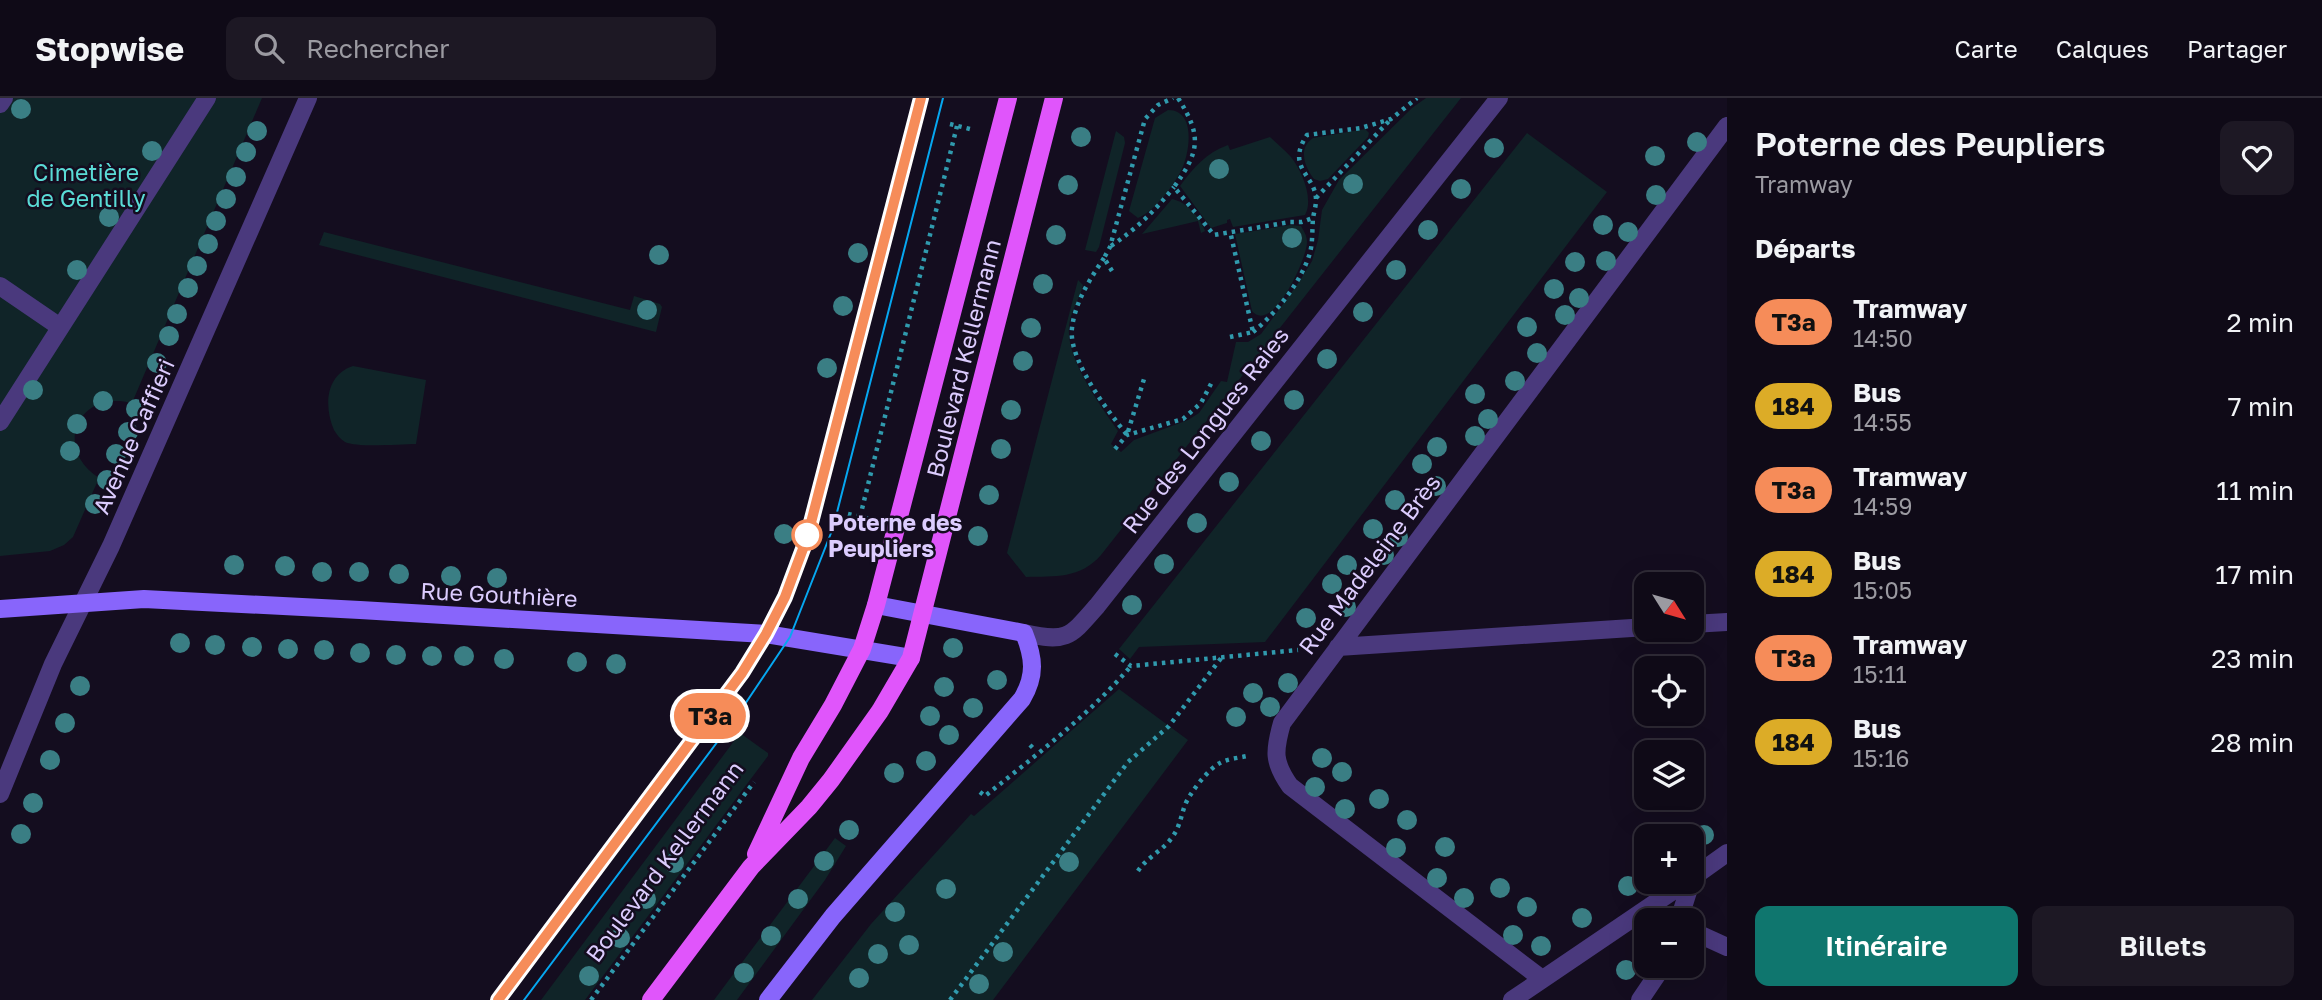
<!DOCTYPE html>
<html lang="fr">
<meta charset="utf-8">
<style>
:root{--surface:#0f0a17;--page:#1d1824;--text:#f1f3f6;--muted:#9b9aa1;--line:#2f2b36;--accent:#0f766e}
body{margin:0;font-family:"Golos Text",sans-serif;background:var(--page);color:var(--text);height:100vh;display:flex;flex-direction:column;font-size:26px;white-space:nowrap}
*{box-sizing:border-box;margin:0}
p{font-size:23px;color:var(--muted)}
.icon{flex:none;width:38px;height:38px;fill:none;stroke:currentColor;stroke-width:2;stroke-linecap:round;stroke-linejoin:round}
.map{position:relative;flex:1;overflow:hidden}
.sheet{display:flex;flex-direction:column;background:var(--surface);width:595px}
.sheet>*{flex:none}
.badge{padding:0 14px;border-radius:23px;font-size:24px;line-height:46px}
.needle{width:46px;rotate:127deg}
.fabs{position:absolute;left:1634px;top:474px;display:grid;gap:14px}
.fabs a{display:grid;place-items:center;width:70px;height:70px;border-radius:14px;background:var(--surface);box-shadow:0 7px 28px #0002,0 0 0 2px var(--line);font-size:35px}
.map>.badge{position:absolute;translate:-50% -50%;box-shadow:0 0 0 4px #fff}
h2{padding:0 28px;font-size:26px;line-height:63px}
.round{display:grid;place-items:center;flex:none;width:74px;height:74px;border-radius:14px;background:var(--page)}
.headline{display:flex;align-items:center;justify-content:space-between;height:119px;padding:0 28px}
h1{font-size:33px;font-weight:600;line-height:52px}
.cta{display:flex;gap:14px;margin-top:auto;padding:14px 28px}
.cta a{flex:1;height:80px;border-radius:14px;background:var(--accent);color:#fff;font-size:28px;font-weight:600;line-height:80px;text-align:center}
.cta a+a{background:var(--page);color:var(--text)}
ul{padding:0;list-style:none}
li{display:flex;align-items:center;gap:21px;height:84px;padding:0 28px}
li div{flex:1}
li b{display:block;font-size:26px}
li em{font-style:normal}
li .badge{min-width:77px;font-weight:700;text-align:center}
header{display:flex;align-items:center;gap:42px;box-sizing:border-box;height:98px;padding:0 35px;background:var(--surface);border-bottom:2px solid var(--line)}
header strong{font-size:33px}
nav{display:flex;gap:38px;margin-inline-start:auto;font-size:24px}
.search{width:490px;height:63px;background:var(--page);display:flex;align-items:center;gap:18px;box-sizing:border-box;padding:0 24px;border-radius:14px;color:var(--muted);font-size:26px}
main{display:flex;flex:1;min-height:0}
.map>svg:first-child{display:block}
.green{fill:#102428}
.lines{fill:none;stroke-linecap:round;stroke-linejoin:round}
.path{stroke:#309aad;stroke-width:4.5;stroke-dasharray:3.5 5;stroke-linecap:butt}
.lane{stroke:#4a397d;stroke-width:18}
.street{stroke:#4a397d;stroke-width:18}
.secondary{stroke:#8865fb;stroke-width:18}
.primary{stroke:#e055fb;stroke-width:18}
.tram{stroke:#06a7f0;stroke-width:2}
.tree{fill:#3a7e84}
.line-casing{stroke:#fff;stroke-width:16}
.line{stroke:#f68c59;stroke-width:10}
.stop-dot{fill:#fff;stroke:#f68c59;stroke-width:3.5}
.labels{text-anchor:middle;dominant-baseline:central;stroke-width:5;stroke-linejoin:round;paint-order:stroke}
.park-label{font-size:23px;fill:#5adbd6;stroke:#140d1f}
.street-label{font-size:23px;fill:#dcccfe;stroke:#140d1f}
.stop-label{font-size:23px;font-weight:bold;fill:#dcccfe;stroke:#140d1f;text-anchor:start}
</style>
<header>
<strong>Stopwise</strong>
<div class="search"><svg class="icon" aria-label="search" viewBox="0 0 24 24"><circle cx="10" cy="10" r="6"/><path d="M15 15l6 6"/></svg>Rechercher</div>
<nav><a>Carte</a><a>Calques</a><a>Partager</a></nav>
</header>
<main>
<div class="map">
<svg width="1727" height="902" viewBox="0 0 1727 902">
<rect width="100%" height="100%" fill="#140d1f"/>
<path class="green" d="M0,0H262L132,305C77,291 53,351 99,380L73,439L64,447L50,453L0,458Z
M1426,0H1461L1101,457C1080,481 1055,478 1026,479L1007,455L1078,182L1083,187C1080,201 1070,213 1069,229C1066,261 1100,307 1118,333L1111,346L1121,354L1134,342L1188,322L1199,315L1221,283L1227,284L1236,244H1248L1261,236L1299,184L1312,163L1318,142L1322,112L1339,82L1412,10Z
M1168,12C1196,12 1190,53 1182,71C1174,87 1155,113 1138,120L1129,113L1155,20Z
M1365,31L1369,35L1368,39L1328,81L1320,83L1314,81C1304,68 1298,50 1313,40Z
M1116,33L1124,39L1125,45L1099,149L1096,154L1085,152Z
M1527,35L1607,94L1265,544L1139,549L1130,561L1119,551Z
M1270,39C1277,46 1285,52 1291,59C1302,73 1314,101 1305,117L1233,129L1230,121L1227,122V125L1211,130L1180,88C1194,69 1206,55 1228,47L1230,52Z
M1172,101C1187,104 1200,119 1205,133L1201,135L1198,123L1142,136Z
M1290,127L1301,128C1304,133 1307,138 1307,144C1307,161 1272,237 1252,213L1235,136Z
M324,134L630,212L634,198L660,206L662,209L656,234L319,147Z
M353,268L426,282L416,346C400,346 358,350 345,344C340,341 337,337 334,332C324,309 325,277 353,268Z
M1119,591L1188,642L993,902H812L871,826L971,716L974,718Z
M740,635L768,655V658L585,902H541Z
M835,740L846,748L825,782L737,902H714Z"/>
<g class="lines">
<path class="path" d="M1178,0C1203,39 1199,54 1174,89L1214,137L1290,124H1302L1313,120C1314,114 1316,108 1316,102C1316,77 1285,70 1307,37L1361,30L1391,21L1417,0
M950,26L970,31
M1316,100L1390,22
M1111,148C1136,131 1155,113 1174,89
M1104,160C1090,181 1075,204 1072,230C1068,262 1108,313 1127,337L1144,281
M1112,173L1104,160L1110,149L1145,21L1158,7L1173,0
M1253,234C1276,215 1299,187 1309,158C1313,147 1312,132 1313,120
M1230,239L1253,234L1230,133
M1115,351L1127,337L1183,321L1201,305L1213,282
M848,416L869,421
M860,419L957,28
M1115,556L1131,568L1298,552
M1030,647L1035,652
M980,694L985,698C1035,658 1089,617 1131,568
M1138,773C1147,759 1164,752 1173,738C1180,728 1181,718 1185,707C1189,696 1209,670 1220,665C1227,661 1238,660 1247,658
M591,902L754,684
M950,902L1128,664L1169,628L1222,559"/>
<path class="lane" d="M0,6L4,0
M0,188L60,229
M0,324L207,0
M1692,833L1727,849"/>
<path class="street" d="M1692,526L1727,524
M1024,535C1067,545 1070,539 1097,508L1499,0
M1338,549L1647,529
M0,696L53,566L111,448L308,0
M1692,780L1727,755
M1679,822L1691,784
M1542,881L1290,688C1273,664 1274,653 1282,625L1727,28
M1512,902L1686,784
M1640,902L1663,868"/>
<path class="secondary" d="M0,511L144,501L360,512L766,536L911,560
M768,902L833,818L1022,601C1036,577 1034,560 1024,535L876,507"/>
<path class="primary" d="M756,756L801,660L833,607L862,551L876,507L1008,0
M651,902L751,769L809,709L831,682L880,613L911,560L1054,0"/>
<path class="tram" d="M498,902L742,575L766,536L785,498L807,440L921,0
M524,902L739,615L790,539L833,430L943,0"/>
</g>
<g class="tree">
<circle cx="21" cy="11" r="10"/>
<circle cx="257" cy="33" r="10"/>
<circle cx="1081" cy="39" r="10"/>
<circle cx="1697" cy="44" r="10"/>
<circle cx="1494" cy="50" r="10"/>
<circle cx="152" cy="53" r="10"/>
<circle cx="246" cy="54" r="10"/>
<circle cx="1655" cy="58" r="10"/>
<circle cx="1219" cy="71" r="10"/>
<circle cx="236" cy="79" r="10"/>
<circle cx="1353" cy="86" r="10"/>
<circle cx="1068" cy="87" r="10"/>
<circle cx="1461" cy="91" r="10"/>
<circle cx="1656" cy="97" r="10"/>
<circle cx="226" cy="101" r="10"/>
<circle cx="109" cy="119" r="10"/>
<circle cx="216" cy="123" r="10"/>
<circle cx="1603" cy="127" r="10"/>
<circle cx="1428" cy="132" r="10"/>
<circle cx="1628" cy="134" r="10"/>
<circle cx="1056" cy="137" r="10"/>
<circle cx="1292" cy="140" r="10"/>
<circle cx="208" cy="146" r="10"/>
<circle cx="858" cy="155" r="10"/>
<circle cx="659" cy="157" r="10"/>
<circle cx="1606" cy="163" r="10"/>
<circle cx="1575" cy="164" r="10"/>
<circle cx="197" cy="168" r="10"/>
<circle cx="77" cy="172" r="10"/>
<circle cx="1396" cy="172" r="10"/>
<circle cx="1043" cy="186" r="10"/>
<circle cx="188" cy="190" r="10"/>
<circle cx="1554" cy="191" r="10"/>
<circle cx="1579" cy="200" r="10"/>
<circle cx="843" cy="208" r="10"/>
<circle cx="647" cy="212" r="10"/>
<circle cx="1363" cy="214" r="10"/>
<circle cx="177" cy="216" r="10"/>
<circle cx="1565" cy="217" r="10"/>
<circle cx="1527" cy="229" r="10"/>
<circle cx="1031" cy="230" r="10"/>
<circle cx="169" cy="238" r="10"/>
<circle cx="1537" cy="255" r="10"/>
<circle cx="1327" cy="261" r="10"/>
<circle cx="1023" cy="263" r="10"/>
<circle cx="157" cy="265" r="10"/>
<circle cx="827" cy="270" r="10"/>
<circle cx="1515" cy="283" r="10"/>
<circle cx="33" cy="292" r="10"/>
<circle cx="1475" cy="296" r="10"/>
<circle cx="1294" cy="302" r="10"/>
<circle cx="103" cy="303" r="10"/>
<circle cx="136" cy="311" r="10"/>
<circle cx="1011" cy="312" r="10"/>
<circle cx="1488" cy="321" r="10"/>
<circle cx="77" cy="326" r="10"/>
<circle cx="128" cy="334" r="10"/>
<circle cx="1475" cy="338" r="10"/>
<circle cx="1261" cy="343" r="10"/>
<circle cx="1437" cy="349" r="10"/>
<circle cx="1001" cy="351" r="10"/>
<circle cx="70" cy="353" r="10"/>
<circle cx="116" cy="356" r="10"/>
<circle cx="1422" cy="366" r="10"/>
<circle cx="107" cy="382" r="10"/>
<circle cx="1229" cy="384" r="10"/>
<circle cx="1436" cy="388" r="10"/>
<circle cx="989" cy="397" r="10"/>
<circle cx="1395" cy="402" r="10"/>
<circle cx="95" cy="406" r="10"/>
<circle cx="1197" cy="425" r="10"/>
<circle cx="1373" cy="431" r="10"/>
<circle cx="784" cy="436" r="10"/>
<circle cx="978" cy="438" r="10"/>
<circle cx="1398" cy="439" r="10"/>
<circle cx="1384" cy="457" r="10"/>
<circle cx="1164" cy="466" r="10"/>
<circle cx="234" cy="467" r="10"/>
<circle cx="1347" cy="467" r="10"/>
<circle cx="285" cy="468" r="10"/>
<circle cx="322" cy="474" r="10"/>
<circle cx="359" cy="474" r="10"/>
<circle cx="399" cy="476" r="10"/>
<circle cx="451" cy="478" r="10"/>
<circle cx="497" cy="480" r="10"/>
<circle cx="1332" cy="486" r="10"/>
<circle cx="1132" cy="507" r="10"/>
<circle cx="1346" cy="509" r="10"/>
<circle cx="1306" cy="520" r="10"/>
<circle cx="180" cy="545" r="10"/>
<circle cx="215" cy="547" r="10"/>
<circle cx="252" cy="549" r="10"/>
<circle cx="953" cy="550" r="10"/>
<circle cx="288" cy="551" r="10"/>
<circle cx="324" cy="552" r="10"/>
<circle cx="360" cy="555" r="10"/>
<circle cx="396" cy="557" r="10"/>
<circle cx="432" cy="558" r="10"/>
<circle cx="464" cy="558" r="10"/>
<circle cx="504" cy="561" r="10"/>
<circle cx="577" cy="564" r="10"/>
<circle cx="616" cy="566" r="10"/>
<circle cx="997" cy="582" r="10"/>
<circle cx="1288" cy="585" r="10"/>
<circle cx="80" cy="588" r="10"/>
<circle cx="944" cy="589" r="10"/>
<circle cx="1253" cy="595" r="10"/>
<circle cx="1270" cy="609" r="10"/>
<circle cx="973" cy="610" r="10"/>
<circle cx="930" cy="618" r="10"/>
<circle cx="1236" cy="619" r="10"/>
<circle cx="65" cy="625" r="10"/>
<circle cx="949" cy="637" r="10"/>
<circle cx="1322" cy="660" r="10"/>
<circle cx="50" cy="662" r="10"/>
<circle cx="926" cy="663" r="10"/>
<circle cx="1342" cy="674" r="10"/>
<circle cx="894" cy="675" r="10"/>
<circle cx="1315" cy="689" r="10"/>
<circle cx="1379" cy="701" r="10"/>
<circle cx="33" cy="705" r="10"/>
<circle cx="1345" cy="711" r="10"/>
<circle cx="1407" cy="722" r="10"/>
<circle cx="849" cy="732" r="10"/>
<circle cx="21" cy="736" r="10"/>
<circle cx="1704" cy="737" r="10"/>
<circle cx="1445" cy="749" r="10"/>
<circle cx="1396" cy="750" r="10"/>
<circle cx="824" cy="763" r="10"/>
<circle cx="1069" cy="764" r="10"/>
<circle cx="674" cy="765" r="10"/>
<circle cx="1437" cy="780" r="10"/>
<circle cx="1628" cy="788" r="10"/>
<circle cx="1500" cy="790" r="10"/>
<circle cx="946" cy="791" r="10"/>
<circle cx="1464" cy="800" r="10"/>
<circle cx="646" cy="801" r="10"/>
<circle cx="798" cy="801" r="10"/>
<circle cx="1527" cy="809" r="10"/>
<circle cx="895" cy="814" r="10"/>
<circle cx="1582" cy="820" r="10"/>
<circle cx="1513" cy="837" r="10"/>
<circle cx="771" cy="838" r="10"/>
<circle cx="620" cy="840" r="10"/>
<circle cx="909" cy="847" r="10"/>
<circle cx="1541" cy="848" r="10"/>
<circle cx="1003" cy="854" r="10"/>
<circle cx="878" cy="856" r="10"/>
<circle cx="1626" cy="872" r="10"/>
<circle cx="744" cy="875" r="10"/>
<circle cx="589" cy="878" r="10"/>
<circle cx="859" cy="880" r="10"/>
<circle cx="979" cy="886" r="10"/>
</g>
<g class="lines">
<g class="line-casing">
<path id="line" d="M498,902L742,575L766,536L785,499L807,440L921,0"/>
</g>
<use href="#line" class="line"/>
</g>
<circle class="stop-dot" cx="807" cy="437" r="14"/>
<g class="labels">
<g class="park-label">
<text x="86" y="74">Cimetière<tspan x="86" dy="26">de Gentilly</tspan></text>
</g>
<g class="street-label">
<text transform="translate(963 260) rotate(-76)">Boulevard Kellermann</text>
<text transform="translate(1205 332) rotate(-52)">Rue des Longues Raies</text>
<text transform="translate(133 338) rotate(-66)">Avenue Caffieri</text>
<text transform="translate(1369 466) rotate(-53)">Rue Madeleine Brès</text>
<text transform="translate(499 496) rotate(3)">Rue Gouthière</text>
<text transform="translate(664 763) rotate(-53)">Boulevard Kellermann</text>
</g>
<g class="stop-label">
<text x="828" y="424">Poterne des<tspan x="828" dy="26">Peupliers</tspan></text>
</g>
</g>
</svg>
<div class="fabs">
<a><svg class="needle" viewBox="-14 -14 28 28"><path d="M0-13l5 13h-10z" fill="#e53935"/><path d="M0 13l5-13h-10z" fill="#9b9aa1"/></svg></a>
<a><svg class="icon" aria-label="locate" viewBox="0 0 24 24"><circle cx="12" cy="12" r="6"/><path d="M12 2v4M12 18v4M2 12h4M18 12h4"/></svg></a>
<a><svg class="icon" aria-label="layers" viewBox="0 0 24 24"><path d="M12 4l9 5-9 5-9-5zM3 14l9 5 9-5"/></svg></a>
<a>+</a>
<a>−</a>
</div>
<b class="badge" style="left:710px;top:618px;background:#f68c59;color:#111">T3a</b>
</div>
<section class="sheet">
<div class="headline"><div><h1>Poterne des Peupliers</h1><p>Tramway</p></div><a class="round"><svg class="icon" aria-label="heart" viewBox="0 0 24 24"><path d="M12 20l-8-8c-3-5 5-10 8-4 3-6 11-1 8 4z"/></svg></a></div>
<h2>Départs</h2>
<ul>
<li><span class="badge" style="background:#f68c59;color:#111">T3a</span><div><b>Tramway</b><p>14:50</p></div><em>2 min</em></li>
<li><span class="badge" style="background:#dcac27;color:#111">184</span><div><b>Bus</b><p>14:55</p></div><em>7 min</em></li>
<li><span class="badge" style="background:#f68c59;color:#111">T3a</span><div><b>Tramway</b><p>14:59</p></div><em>11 min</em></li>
<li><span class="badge" style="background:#dcac27;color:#111">184</span><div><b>Bus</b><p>15:05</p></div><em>17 min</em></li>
<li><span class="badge" style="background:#f68c59;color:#111">T3a</span><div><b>Tramway</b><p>15:11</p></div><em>23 min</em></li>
<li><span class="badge" style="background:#dcac27;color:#111">184</span><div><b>Bus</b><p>15:16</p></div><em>28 min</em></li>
</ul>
<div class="cta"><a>Itinéraire</a><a>Billets</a></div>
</section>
</main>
